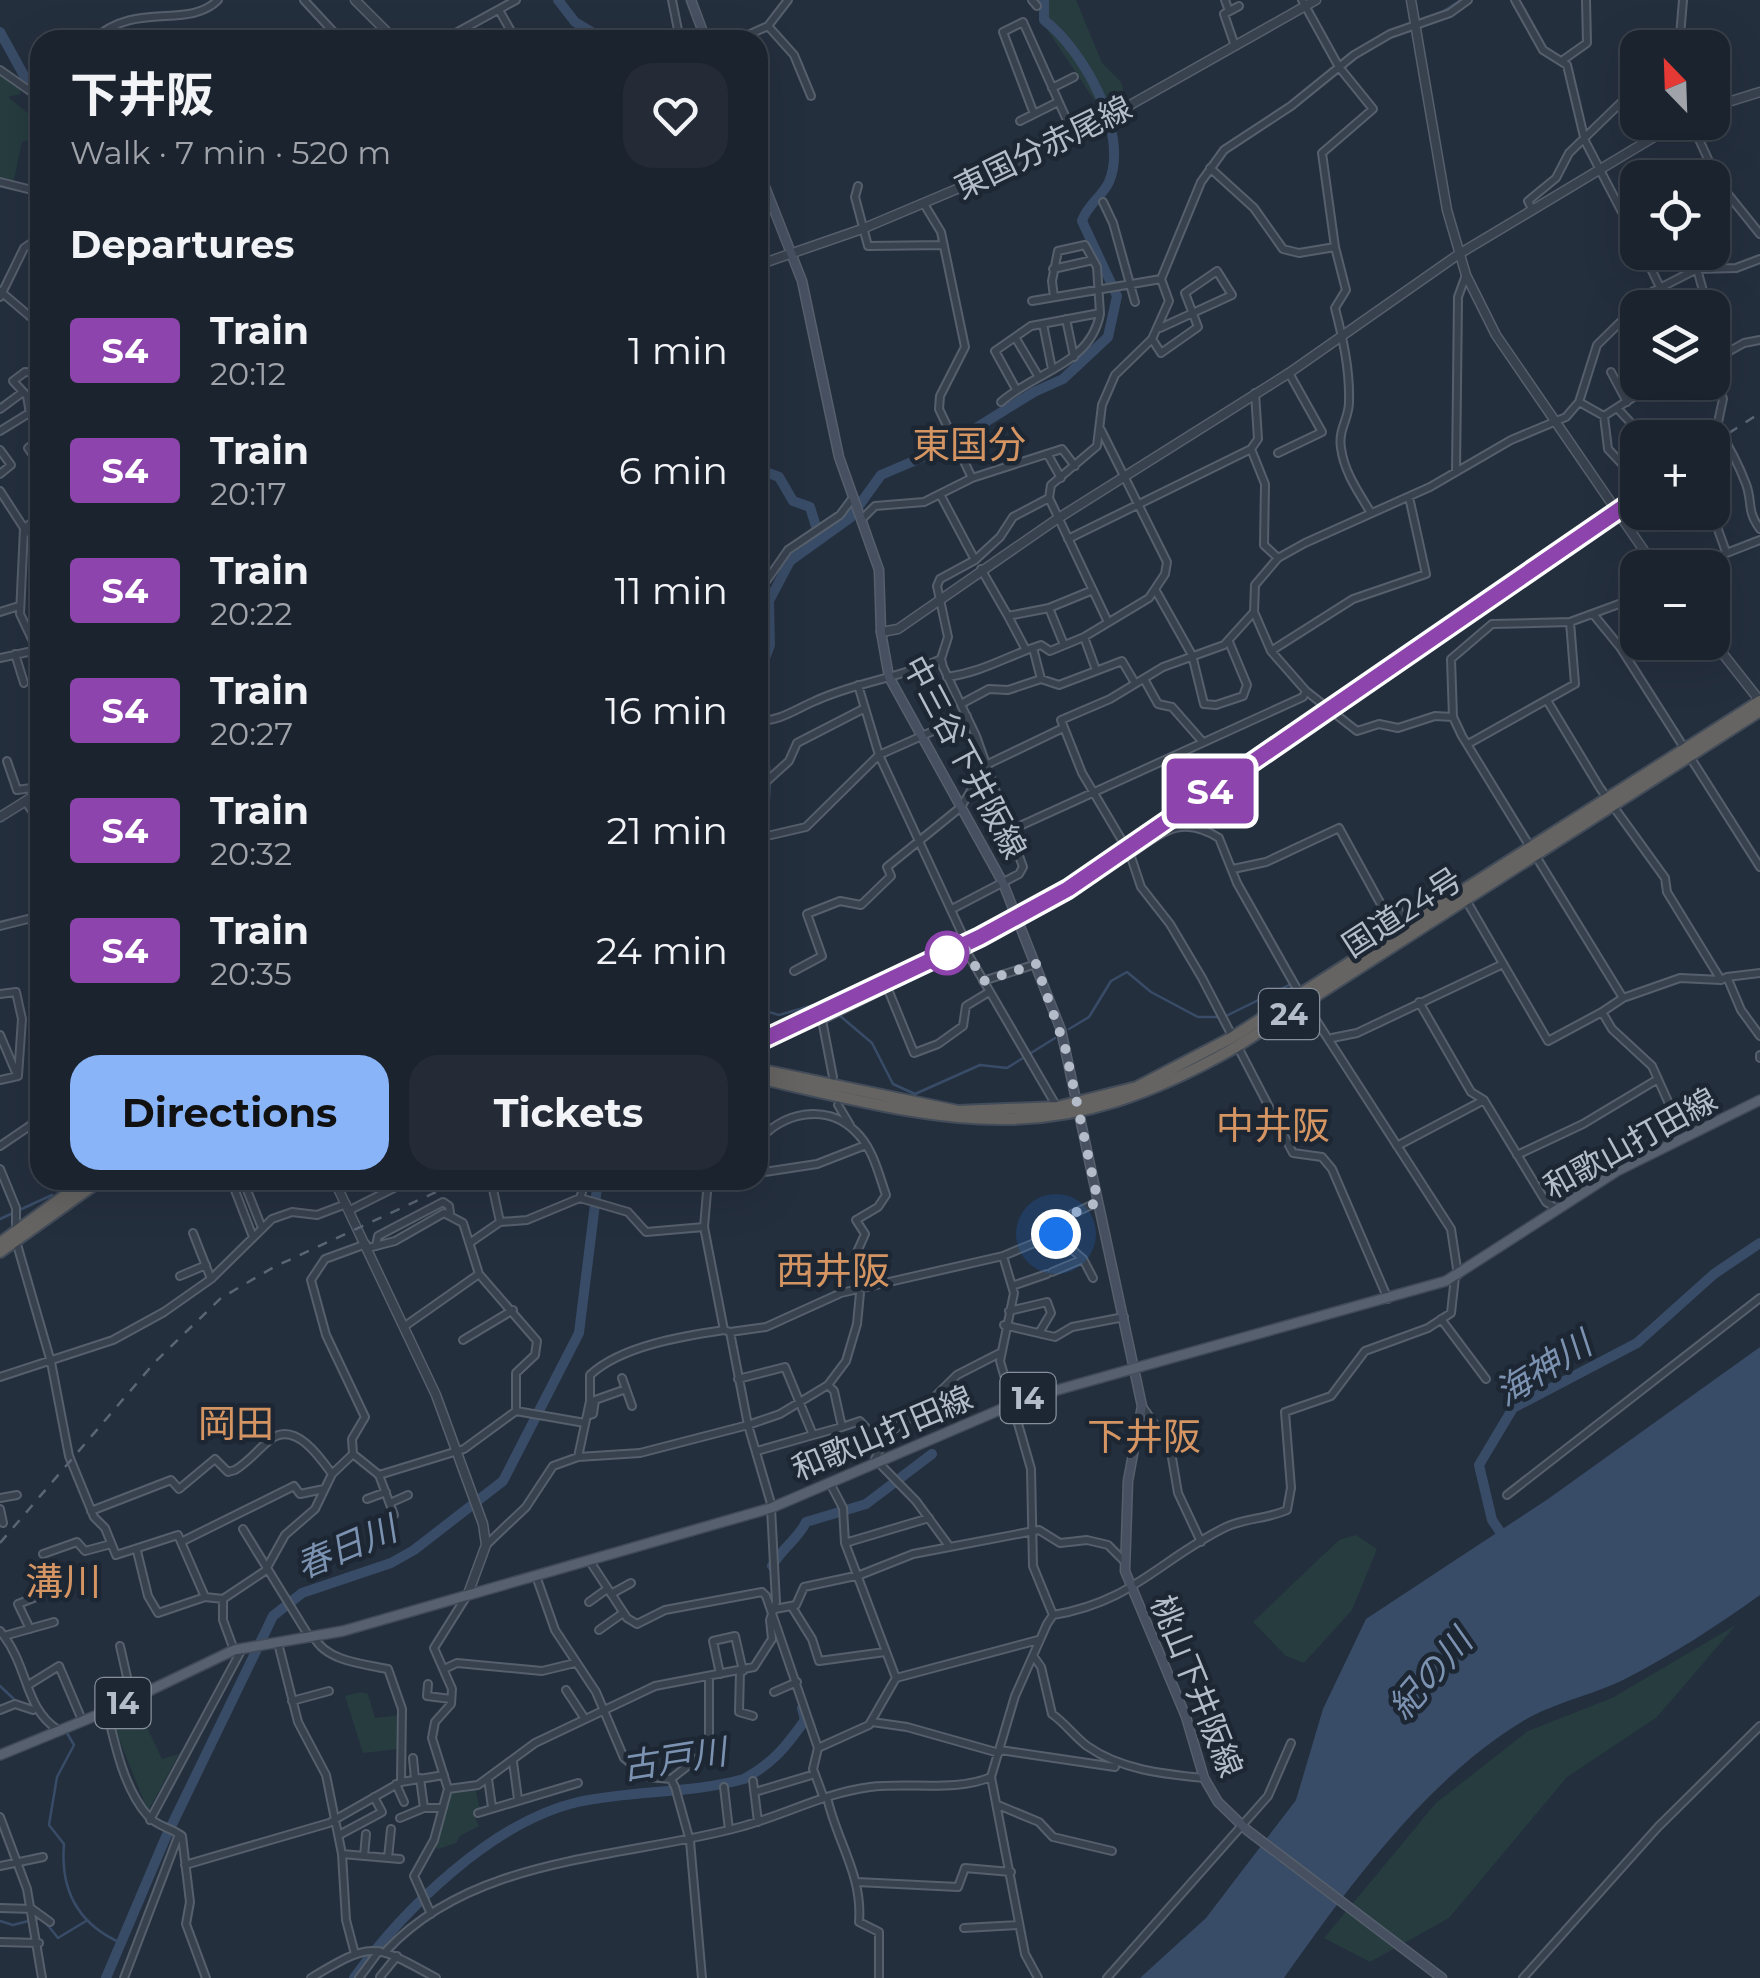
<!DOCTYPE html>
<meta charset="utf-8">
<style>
:root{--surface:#1b232e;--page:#242b36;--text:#f1f3f6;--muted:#a0a4aa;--line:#39404a;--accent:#8ab4f8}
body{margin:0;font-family:Montserrat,"Noto Sans JP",sans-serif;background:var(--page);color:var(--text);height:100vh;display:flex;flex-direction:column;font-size:38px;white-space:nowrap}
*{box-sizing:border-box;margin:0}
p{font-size:32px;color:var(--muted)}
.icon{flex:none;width:55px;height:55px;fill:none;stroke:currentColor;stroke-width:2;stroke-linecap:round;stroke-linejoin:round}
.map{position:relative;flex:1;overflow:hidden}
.sheet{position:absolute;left:30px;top:30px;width:738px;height:1160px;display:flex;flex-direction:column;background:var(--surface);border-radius:30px;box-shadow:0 10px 40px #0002,0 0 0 2px var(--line)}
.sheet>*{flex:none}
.badge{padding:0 20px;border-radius:8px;font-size:35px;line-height:65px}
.needle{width:65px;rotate:337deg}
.tools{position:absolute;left:1620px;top:30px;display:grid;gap:20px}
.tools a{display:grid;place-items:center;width:110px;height:110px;border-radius:20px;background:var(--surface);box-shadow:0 10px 40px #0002,0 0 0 2px var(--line);font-size:50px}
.you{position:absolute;width:50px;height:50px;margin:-25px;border:8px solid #fff;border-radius:50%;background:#1a73e8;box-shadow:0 0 0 15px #1a73e833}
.map>.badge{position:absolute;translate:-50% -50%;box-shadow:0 0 0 5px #fff}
h2{padding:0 40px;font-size:38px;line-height:90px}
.round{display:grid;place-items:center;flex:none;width:105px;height:105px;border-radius:30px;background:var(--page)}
.summary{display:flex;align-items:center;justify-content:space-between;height:170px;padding:0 40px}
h1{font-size:48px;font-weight:700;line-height:75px}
.cta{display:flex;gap:20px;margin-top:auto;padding:20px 40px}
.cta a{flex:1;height:115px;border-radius:30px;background:var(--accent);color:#111;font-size:40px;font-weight:700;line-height:115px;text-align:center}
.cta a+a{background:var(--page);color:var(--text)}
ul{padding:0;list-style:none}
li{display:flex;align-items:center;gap:30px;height:120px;padding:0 40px}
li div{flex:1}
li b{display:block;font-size:38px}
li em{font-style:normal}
li .badge{min-width:110px;font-weight:700;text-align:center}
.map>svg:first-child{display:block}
.green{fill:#263c3f}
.water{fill:#394c67}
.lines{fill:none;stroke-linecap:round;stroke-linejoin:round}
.stream{stroke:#394c67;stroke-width:2.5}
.river{stroke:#394c67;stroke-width:10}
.minor-casing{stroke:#565f6c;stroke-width:10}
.tertiary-casing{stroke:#565f6c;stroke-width:11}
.secondary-casing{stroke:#565f6c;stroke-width:11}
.primary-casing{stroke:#414a57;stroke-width:12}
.trunk-casing{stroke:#434c59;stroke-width:14}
.minor{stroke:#38414e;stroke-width:6}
.tertiary{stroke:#38414e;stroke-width:8}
.secondary{stroke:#465061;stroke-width:8}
.primary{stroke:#56606e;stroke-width:9}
.trunk{stroke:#656462;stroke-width:10}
.rail{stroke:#5a6575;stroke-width:2.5;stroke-dasharray:10 10;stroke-linecap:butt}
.line-casing{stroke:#fff;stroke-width:22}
.line{stroke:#8e44ad;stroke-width:15}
.walk{stroke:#b4bcc9;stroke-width:10;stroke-dasharray:0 18}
.stop-dot{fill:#fff;stroke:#8e44ad;stroke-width:5}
.labels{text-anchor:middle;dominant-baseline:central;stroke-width:9;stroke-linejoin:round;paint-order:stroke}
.shield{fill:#1d2633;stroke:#878f9c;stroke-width:2.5}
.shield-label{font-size:30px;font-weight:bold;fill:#b4bcc9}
.street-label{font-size:32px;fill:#b4bcc9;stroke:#1d2633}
.water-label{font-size:35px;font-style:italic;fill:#7c92b1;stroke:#1d2633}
.quarter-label{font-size:38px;fill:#d59563;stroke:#1d2633}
</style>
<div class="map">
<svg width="1760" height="1978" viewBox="0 0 1760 1978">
<rect width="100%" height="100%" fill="#242f3e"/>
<path class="green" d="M1040,0H1076L1102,63L1121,82L1126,100L1103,113L1040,19Z
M0,75L19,87L21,94L8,97L40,123V137L22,142L13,184L0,180Z
M1356,1535L1377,1549L1352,1610L1304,1663L1286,1656L1253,1622L1339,1540Z
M1736,1625L1657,1717L1567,1777L1449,1918L1370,1962L1324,1938L1436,1803L1528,1731L1612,1698Z
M360,1692L368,1694L375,1718L400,1715L398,1749L363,1753L345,1696Z
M142,1717L162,1759L179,1754L148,1811L115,1729Z
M475,1787L480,1809L473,1812L479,1826L460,1836L456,1843L438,1849L433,1846L451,1792Z"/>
<path class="water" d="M1760,1347V1595C1717,1626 1672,1655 1625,1679C1591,1696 1551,1703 1520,1723C1425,1781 1347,1889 1284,1978H1140L1206,1918L1296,1800L1323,1709L1366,1619L1548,1499Z"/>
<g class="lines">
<path class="stream" d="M1441,13L1461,0
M758,734C782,774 761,815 768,857L758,873
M758,944C767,967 757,991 769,1012L779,1015L824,1002L833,1010
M839,1015L872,1043L893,1084L915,1094L980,1065L1007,1068L1055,1038
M1226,1016L1291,984
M1069,1029L1089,1017L1111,981L1127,972L1151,992L1198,1017H1218
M0,1219L52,1195
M0,1686L17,1702
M67,1733L74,1745L57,1777L49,1825L64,1844C60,1891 78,1924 121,1943
M0,1921L13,1925L40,1918
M46,1923L58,1938L86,1921"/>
<path class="river" d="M558,0L575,22L605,40
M0,32L27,81L40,92
M758,469L779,477L793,501L810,507L819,536
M758,677L770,645L769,601L790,561L850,518L881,475L942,449L1034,392L1063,379L1108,337L1117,296L1082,221C1087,205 1102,197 1109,182C1130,132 1082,49 1044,20V0
M1507,1542L1492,1520L1479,1465L1513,1408L1637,1343L1714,1274L1760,1243
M772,1566C782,1548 799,1538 806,1522L866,1504L932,1454
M106,1978L165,1839L273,1616L302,1593L391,1563L414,1550L503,1481L579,1333L598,1180
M354,1978C404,1909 492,1822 578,1802C632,1790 690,1794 744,1779C773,1763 786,1747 805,1720L802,1708"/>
<g class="minor-casing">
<path id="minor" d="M304,0L341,40
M672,0L680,40
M1032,0L1037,6
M1225,0L1229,11
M1302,0L1339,67L1373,109L1322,153L1335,247L1346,290L1335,308C1343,339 1350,370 1349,402C1349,419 1338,429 1341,448C1344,472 1359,493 1371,513
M1515,0L1543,50L1567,65L1585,141L1638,243
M499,10L516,40
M768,26L794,55L811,96
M93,40C136,0 188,30 218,0
M443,40L516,0
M737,40L768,26L788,0
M1235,46L1224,14L1239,6
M1679,48L1683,0
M1563,60L1587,43L1586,0
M0,70L40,98
M1052,88L1074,77
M1034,114L1003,32L1023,22L1074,136
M1020,121L1058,102
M1691,122L1719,183L1760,234
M1210,168L1254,208L1283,249L1299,253L1335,247
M0,182L40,192
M858,186L855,197L868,246L943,245
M758,196L773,209
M1103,202L1113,223L1135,302
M924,204L941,232L965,347L940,396L939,409L972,478
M1532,209L1528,201L1556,178L1569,153L1638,86
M1643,252L1670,308
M1053,269L1093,260
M1697,269L1707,305
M0,291L40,325
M0,297L24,248L40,237
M1032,301L1161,279
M1667,302L1704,295
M1066,319L1074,357
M1043,324L1052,369
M1015,337L1037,374
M1152,339L1161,353L1198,327L1185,293L1217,271L1232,295L1160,328
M1712,361L1723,399L1717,427C1729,446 1738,463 1746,484C1753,503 1746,510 1760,529
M1712,361L1744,343L1760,340
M1611,372L1627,402
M1016,389L995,351L1031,326L1100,313L1097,267L1085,245L1058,251L1052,281L1054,297
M1001,402C1036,371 1090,365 1100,314
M1579,402L1604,416L1657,382
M1617,408L1645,438
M0,409L23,392
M30,414L27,396L13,381L25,372L40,373
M1604,416L1608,449L1638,481
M0,431L26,415L40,413
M40,439L28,448L39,464L34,473L40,481
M1251,449L1265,484L1264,545L1278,558
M0,450L11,465L0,474
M1278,453L1322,432L1289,373
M1048,455L1061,478
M1456,472L1458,297L1466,275
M0,491L24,528L20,614L40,656
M941,496L975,560
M40,517L24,528L40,544
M861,520L875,506L924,502L972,478L1062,449L1075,466
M1716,524L1726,552
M1068,539L1251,449L1258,439L1255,393
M1688,568L1760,540
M981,569L1008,616L1049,608L1093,590
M1156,591L1192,655L1204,704L1216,705L1243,696L1247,685L1229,642
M758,593L788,550L840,515L852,499
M1638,597L1570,622L1492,624L1451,659L1453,717L1462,736L1623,998L1602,1012L1612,1029L1652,1066L1684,1137
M1049,608L1064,645
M0,612L19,606
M1253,613L1224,645L1163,667L1110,699L1061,720L1082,773L1130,854L1141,887L1170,924L1202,978L1293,1153L1322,1157L1332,1169L1388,1299
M1593,614L1620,647L1760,867
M1008,616L1026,650
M1107,620L1049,498L1051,485L1097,446L1102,405L1115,375L1152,339L1169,301L1161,279L1201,182L1224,150L1291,106L1354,55L1390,34L1450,13L1468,0
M1033,648L1041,679
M1271,651L1353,599L1426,574L1409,497
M15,654L24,683
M0,658L37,650
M1096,670L1084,637L1149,598L1165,574L1167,562L1101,430
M947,677C983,672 1007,656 1041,645L1050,651L1084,637
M1144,679L1158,704L1172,707L1201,740
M858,685L879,755L964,938
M1548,702L1600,788L1665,878L1667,892L1721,980L1727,977L1741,1010L1760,1036
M961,704L989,689L1008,690L1041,679L1059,685L1122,661L1135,683
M1453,717L1435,716L1398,728L1379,724L1357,731L1306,691L1271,651L1254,612L1255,585L1278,558L1305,543L1430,487L1511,440L1566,417L1579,402L1597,345L1650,293L1697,269L1736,268L1760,259
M758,720C777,723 798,708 815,701C856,682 901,678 941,659
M1468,744L1575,684L1570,622
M7,761L17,790L31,788L35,795
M767,781L789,761L797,743L865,708
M25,801L40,822
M1009,831C1107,787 1205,742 1303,697L1306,691
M767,836L806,827L879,755L967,716
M1130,854C1163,832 1182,814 1219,838L1237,883L1305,1003L1451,1229L1458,1275
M1233,869L1266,862L1339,828L1383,908L1397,907L1407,927
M1466,900L1548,1041L1602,1012
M952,909L1019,874L1023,867L976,736L943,667L941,659L948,637L937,586L940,579L975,560L1000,537L1013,517L1049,498
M0,926L40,916
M794,971L822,956L807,914L840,901L861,905L891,876L887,867L961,807L986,765L1063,728
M1727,977L1760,973
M983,981L1036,964
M887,987L914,1053L938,1044L963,1026L966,1006L989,992
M0,994L16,992L22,1019L18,1076L0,1080
M1623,998L1680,978L1721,980
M1419,1002L1471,1092L1484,1100L1546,1202L1557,1209
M0,1035L17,1075
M1332,1038L1357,1033L1503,964
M1760,1055V1058
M833,1077L822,1020L965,949L1057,1107
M838,1105L850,1125
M0,1146L31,1125L40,1108
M1397,1146L1484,1100
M1517,1155L1583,1124L1658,1079
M0,1169L16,1208V1241L51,1362L69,1456L94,1517L105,1528L116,1555L178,1535L181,1542L294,1486L300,1494L324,1489
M758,1173L817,1164L866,1145
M231,1180L253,1237
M243,1180L262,1228
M491,1180L500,1222
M708,1180L704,1227L724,1330L730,1332L748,1425L772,1507
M580,1198L586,1180
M350,1210L410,1180
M193,1233L211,1279
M471,1242L500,1222L527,1220L580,1198L628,1212L646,1232L704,1227
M376,1246L378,1236L443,1202L449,1206L450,1213
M368,1248L395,1241L444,1213L463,1223L479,1274L537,1341L535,1355L516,1373V1411
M1003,1256L1014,1293L1000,1361L1031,1469L1033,1566L1053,1615
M1083,1259L1093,1278
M1052,1272L1083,1259L1054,1234
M180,1276L206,1265
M1012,1286L1047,1274
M1009,1311L1047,1302L1051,1313L1039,1333
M1441,1319L1486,1379
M1004,1325L1055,1337L1072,1327L1124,1317
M405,1326L479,1274
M730,1332L766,1327L841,1293L1003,1256L1056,1234L1072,1214L1098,1202
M463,1340L513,1310
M0,1377L113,1340L164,1312L211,1279L272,1219L292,1212L317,1215L346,1204
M622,1378L632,1406
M738,1379L785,1367L813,1435L842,1427
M828,1385L834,1391L842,1427L860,1421L881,1444
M1142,1406L1170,1446L1178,1493L1201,1542
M587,1416L593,1414L595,1400L626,1389
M757,1451L813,1435
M353,1454L379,1475L464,1449L516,1411L585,1423
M578,1457L590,1401V1375C621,1346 683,1336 724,1330
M379,1475L394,1515
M1507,1495L1760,1298
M0,1498L17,1495
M367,1499L386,1492
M390,1503L408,1495
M0,1509L3,1523
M91,1511L171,1480L179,1489L215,1459L228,1472L235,1470C250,1461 258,1449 271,1439C295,1421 320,1457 332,1474
M243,1529L310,1638
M181,1542L205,1597
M845,1543L929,1518
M486,1545L526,1507L553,1466L578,1457L640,1453L748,1425L780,1414L828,1385L846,1361L857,1324L862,1272L857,1252L865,1234L856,1220L878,1207L886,1195C878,1172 873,1148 855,1131C826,1102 780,1113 758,1142
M949,1546L916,1501L875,1459L886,1437L905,1419L913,1418L957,1375L1000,1353
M137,1551L148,1596L158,1613L205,1597L223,1599L265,1571L285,1535L315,1509L332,1474L353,1454L352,1439L365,1417L326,1335L311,1280L325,1259L366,1244
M43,1554L77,1542L85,1551L111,1544
M589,1560L627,1618L637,1624L665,1610L762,1592L766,1596L818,1748L813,1769L823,1796
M536,1576L555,1630L596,1692L624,1758L648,1777L671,1779L675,1787L690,1841L702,1978
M611,1594L631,1583
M223,1599V1620L234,1650
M589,1602L607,1589
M792,1607L812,1639L819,1661L885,1652
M775,1609L796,1605L804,1587L860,1575L913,1554L1039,1530L1060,1543L1087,1540L1108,1545L1124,1561
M30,1629L18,1604L54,1590
M599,1630L623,1613
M0,1631C30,1667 23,1707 58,1730
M4,1636L54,1622
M314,1637C326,1661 363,1664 388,1669L402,1709L401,1782
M278,1643L298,1722L326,1775L342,1854L346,1920L355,1954
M120,1646L132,1699
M1034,1657L1041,1667L1052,1714C1065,1723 1075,1737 1087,1746C1121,1770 1164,1774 1204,1778
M444,1669L457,1663L542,1671L575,1663
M740,1671L739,1712L753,1716
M720,1674L713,1641L735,1636L743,1671
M896,1678L1038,1640
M30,1684L59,1666L82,1720
M428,1684L427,1696L451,1699
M566,1690L585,1719
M774,1692L797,1682
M292,1701L329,1691
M0,1710L15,1704L33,1710
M107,1711C115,1745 124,1789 148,1816C156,1826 172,1828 182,1836L190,1902L186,1924L206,1978
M872,1722L907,1727L999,1753
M818,1748L869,1725L896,1678L845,1543L843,1508L831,1485
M1000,1750L1115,1767
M413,1758L415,1779
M513,1762L518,1799
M420,1778L424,1808
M488,1779L492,1807
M671,1779L709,1749V1676
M753,1781L758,1822
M396,1784L404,1802
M724,1787L729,1830
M448,1789L478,1785L535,1743L655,1686L754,1667L772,1639L770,1620L776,1602L771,1508
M755,1792L815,1774
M827,1797C836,1840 863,1875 859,1922L879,1932V1978
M998,1805L1039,1822L1053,1837L1112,1851
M478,1813L578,1783
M0,1817L27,1889L42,1978
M400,1818L424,1808H441
M150,1820L242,1649
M339,1835L382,1812L374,1797
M342,1854L400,1859
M364,1856L366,1834
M388,1858L391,1829
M185,1865L329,1823L401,1782L444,1775
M0,1866L43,1857
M857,1882L958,1887L965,1868L1011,1872
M0,1908L32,1909L50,1922
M431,1914L414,1876L434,1840L448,1789L432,1738L435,1722L451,1704L452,1689L434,1648L466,1597
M964,1928L1019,1925
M0,1942L39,1943
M387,1950C476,1855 623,1859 740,1827C785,1815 824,1793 870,1787C908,1782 956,1792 991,1777
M380,1977L397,1956
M124,1978L179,1834
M311,1978C374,1940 374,1944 436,1978
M359,1978L379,1951
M1038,1978L1025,1954L991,1777L1015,1696L1047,1624L1053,1615C1133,1602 1160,1559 1226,1527C1245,1518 1267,1519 1287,1510L1291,1488L1285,1412L1331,1396L1365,1351L1428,1328L1451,1313L1455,1277
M1107,1978L1268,1796L1291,1743
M1523,1978L1658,1827L1760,1726"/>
</g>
<g class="tertiary-casing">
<path id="tertiary" d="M355,0L395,40
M1411,0L1447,210L1466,275L1496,335L1656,568
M1712,107L1760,92
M758,265L862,229L1054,148L1316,0
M881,632L898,629L1057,519L1289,373L1459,254L1679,122
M1712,640L1760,701
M0,817L40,792
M334,1180L436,1395L483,1524L486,1545L468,1594"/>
</g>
<g class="secondary-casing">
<path id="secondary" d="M691,0L706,40
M758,169L802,281L839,457L879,570L881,632L889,677L1003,883L1061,1030L1142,1406L1128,1481L1125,1571L1186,1717L1204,1778L1218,1802L1247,1830L1442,1978"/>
</g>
<g class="primary-casing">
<path id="primary" d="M0,1755L107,1711L234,1650L343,1631L771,1508L1025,1399L1446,1281L1617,1171L1760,1100"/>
</g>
<g class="trunk-casing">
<path id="trunk" d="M758,1069L958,1111L1057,1107L1137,1087L1231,1038L1760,701
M758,1078C954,1123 1051,1153 1236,1047L1760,711
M0,1243L86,1180
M0,1252L101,1180"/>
</g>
<use href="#minor" class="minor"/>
<use href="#tertiary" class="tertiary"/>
<use href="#secondary" class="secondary"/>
<use href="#primary" class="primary"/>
<use href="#trunk" class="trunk"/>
<path class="rail" d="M1712,444L1760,413
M758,1042L981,937L1067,889L1638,497
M0,1543L155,1362L221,1298L274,1267L462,1180"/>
</g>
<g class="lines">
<g class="line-casing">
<path id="line" d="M758,1042L980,937L1068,889L1638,497"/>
</g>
<use href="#line" class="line"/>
<path class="walk" d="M947,953L942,960L965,949L984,981L1036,964L1065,1047L1098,1202L1072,1214L1056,1234"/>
</g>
<circle class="stop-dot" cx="947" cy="953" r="20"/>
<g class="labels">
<g class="shield">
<rect x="1259" y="989" width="60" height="50" rx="8"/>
<rect x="1000.5" y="1373" width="55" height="50" rx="8"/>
<rect x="95.5" y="1678" width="55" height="50" rx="8"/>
</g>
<g class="shield-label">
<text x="1289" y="1014">24</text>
<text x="1028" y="1398">14</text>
<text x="123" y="1703">14</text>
</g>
<g class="street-label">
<text transform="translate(1043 147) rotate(-26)">東国分赤尾線</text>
<text transform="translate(965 757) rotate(62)">中三谷下井阪線</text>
<text transform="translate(1402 912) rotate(-33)">国道24号</text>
<text transform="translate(1630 1143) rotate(-29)">和歌山打田線</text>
<text transform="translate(882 1433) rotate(-23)">和歌山打田線</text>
<text transform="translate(1197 1686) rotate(68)">桃山下井阪線</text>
</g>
<g class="water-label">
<text transform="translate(1543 1368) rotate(-32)">海神川</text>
<text transform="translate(346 1547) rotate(-23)">春日川</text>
<text transform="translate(1430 1674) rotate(-49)">紀の川</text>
<text transform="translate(674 1759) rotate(-9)">古戸川</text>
</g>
<g class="quarter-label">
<text x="969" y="444">東国分</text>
<text x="1273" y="1125">中井阪</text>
<text x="833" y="1270">西井阪</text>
<text x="236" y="1423">岡田</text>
<text x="1144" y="1436">下井阪</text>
<text x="63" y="1581">溝川</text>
</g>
</g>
</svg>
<div class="tools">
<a><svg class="needle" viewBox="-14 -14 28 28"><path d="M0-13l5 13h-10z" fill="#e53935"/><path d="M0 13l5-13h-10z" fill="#a0a4aa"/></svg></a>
<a><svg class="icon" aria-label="locate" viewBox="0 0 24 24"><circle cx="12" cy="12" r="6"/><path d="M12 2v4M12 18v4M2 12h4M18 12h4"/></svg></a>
<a><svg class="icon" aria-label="layers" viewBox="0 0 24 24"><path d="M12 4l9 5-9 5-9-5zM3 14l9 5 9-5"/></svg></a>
<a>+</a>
<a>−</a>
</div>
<div class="you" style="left:1056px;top:1234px"></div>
<b class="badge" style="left:1210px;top:791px;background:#8e44ad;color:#fff">S4</b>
<section class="sheet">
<div class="summary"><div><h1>下井阪</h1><p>Walk · 7 min · 520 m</p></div><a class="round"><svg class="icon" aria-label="heart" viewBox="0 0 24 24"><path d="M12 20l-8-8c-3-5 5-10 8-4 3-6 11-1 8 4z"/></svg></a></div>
<h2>Departures</h2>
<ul>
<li><span class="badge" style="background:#8e44ad;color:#fff">S4</span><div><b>Train</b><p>20:12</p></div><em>1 min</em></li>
<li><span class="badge" style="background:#8e44ad;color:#fff">S4</span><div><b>Train</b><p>20:17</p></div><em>6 min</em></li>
<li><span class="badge" style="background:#8e44ad;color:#fff">S4</span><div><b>Train</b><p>20:22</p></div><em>11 min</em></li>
<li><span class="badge" style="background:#8e44ad;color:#fff">S4</span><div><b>Train</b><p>20:27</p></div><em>16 min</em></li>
<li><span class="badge" style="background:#8e44ad;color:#fff">S4</span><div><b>Train</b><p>20:32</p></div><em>21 min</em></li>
<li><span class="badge" style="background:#8e44ad;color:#fff">S4</span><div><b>Train</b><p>20:35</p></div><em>24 min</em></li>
</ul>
<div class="cta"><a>Directions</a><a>Tickets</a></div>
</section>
</div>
